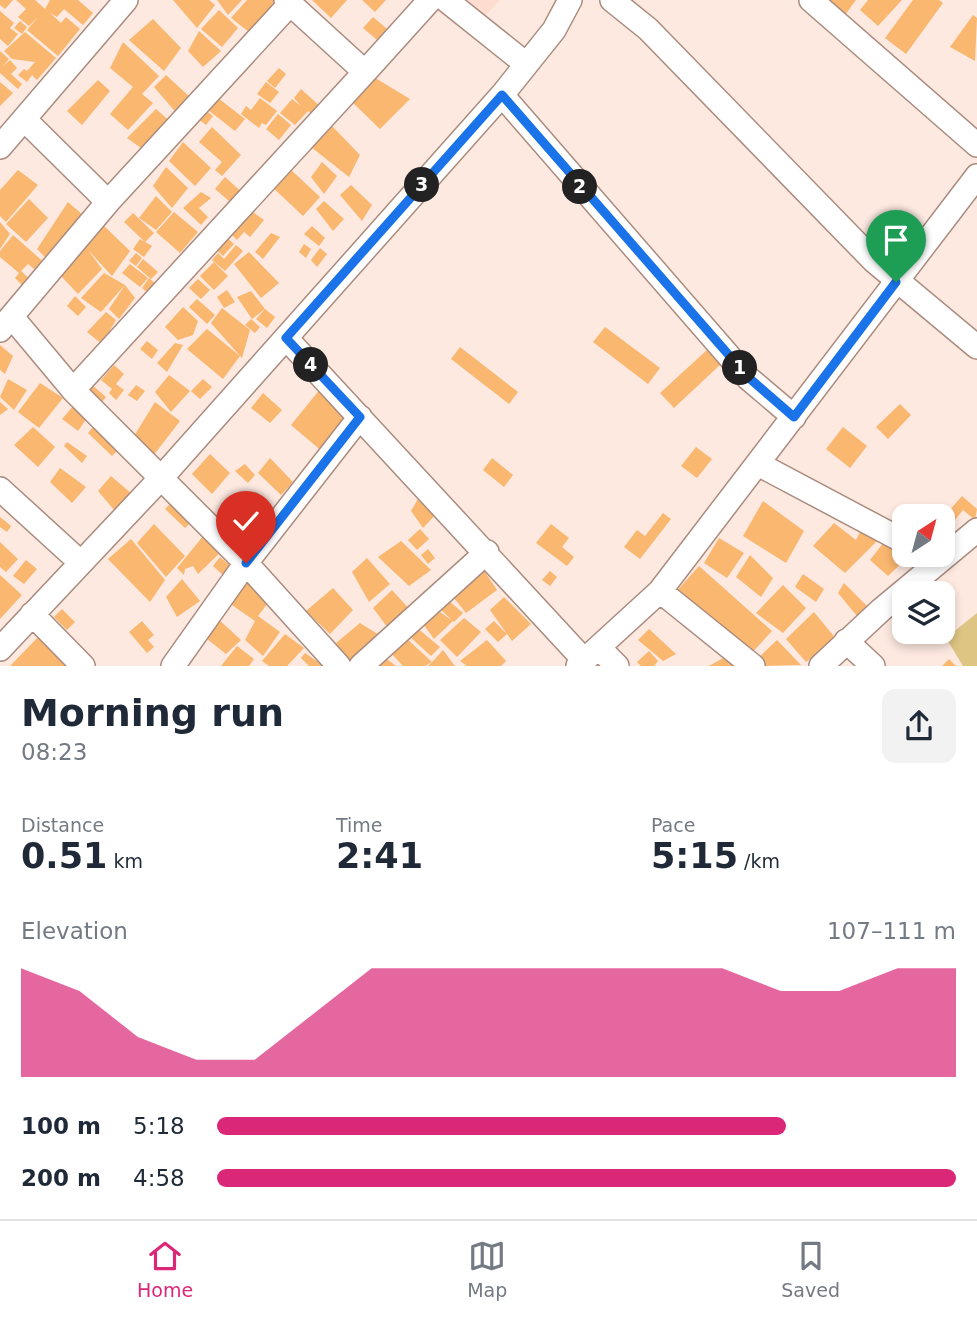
<!DOCTYPE html>
<html lang="en">
<head>
<meta charset="utf-8">
<style>
	:root { --surface:#fff; --page:#f2f2f3; --text:#1f2937; --muted:#747a83; --line:#e0e1e3; --accent:#db2777 }
	body { margin:0; font-family:"DejaVu Sans",sans-serif; background:var(--page); color:var(--text); height:100vh; display:flex; flex-direction:column; font-size:26px; white-space:nowrap }
	* { box-sizing:border-box; margin:0 }
	p { font-size:23px; color:var(--muted) }
	.icon { flex:none; width:38px; height:38px; fill:none; stroke:currentColor; stroke-width:2; stroke-linecap:round; stroke-linejoin:round }
	.map { position:relative; height:666px; overflow:hidden }
	.drawer { display:flex; flex-direction:column; background:var(--surface); flex:1 }
	.drawer>* { flex:none }
	.needle { width:46px; rotate:36deg }
	.buttons { position:absolute; left:892px; top:504px; display:grid; gap:14px }
	.buttons a { display:grid; place-items:center; width:63px; height:63px; border-radius:14px; background:var(--surface); box-shadow:0 4px 10px #0003; font-size:35px }
	.pin { position:absolute; display:grid; place-items:center; width:60px; height:60px; color:#fff; margin:-72px -30px; border-radius:50% 50% 50% 0; rotate:-45deg; box-shadow:0 0 7px #0007 }
	.pin .icon { rotate:45deg }
	.km { position:absolute; width:35px; height:35px; margin:-18px; border-radius:50%; background:#222; color:#fff; font-size:19px; line-height:35px; text-align:center }
	.round { display:grid; place-items:center; flex:none; width:74px; height:74px; border-radius:14px; background:var(--page) }
	.summary { display:flex; align-items:center; justify-content:space-between; height:119px; padding:0 21px }
	h1 { font-size:38px; font-weight:800; line-height:52px }
	.figures { display:grid; grid-template-columns:repeat(3,1fr); gap:10px; height:119px; padding:7px 21px }
	.figures div { display:grid; align-content:center }
	.figures b { font-size:35px; font-weight:800 }
	.figures small { font-size:19px; font-weight:400 }
	.figures p { font-size:19px }
	.chart { height:196px; padding:14px 21px }
	.chart p { display:flex; justify-content:space-between }
	.chart svg { width:100%; height:126px; margin-top:7px; fill:var(--accent); opacity:.7 }
	ul { padding:0 21px; list-style:none; font-size:23px }
	li { display:grid; grid-template-columns:112px 84px 1fr; align-items:center; height:52px }
	li i { height:18px; border-radius:9px; background:var(--accent) }
	.tab-bar { display:flex; justify-content:space-around; align-items:center; height:98px; border-top:2px solid var(--line); background:var(--surface); font-size:19px; color:var(--muted) }
	.tab-bar a { display:grid; justify-items:center; gap:4px }
	.tab-bar .selected { color:var(--accent) }
	.map>svg:first-child { display:block }
	.built { fill:#feddcf }
	.green { fill:#dfc584 }
	.building { fill:#fab76f }
	.lines { fill:none; stroke-linecap:round; stroke-linejoin:round }
	.minor-casing { stroke:#aa8b7e; stroke-width:26 }
	.minor { stroke:#fff; stroke-width:23 }
	.route-casing { stroke:#fff; stroke-width:14 }
	.route { stroke:#1a73e8; stroke-width:9 }
</style>
</head>
<body>
<div class="map">
<svg width="977" height="666" viewBox="0 0 977 666">
	<rect width="100%" height="100%" fill="#fde9e0"/>
	<path class="built" d="M467 0H500L485 16Z"/>
	<path class="green" d="M977 613V666H963L946 638Z"/>
	<path class="building" d="M0 0H13L5 9 0 5Z
		M16 0H35L45 9 50 0H78L93 13 83 25 64 9 57 17 50 13 61 23 66 17 80 29 58 56 27 30 38 17 29 26 18 17 26 9Z
		M173 0H209L215 5 197 28Z
		M217 0H242L228 15Z
		M247 0H280L254 36 231 18Z
		M312 0H347L331 18Z
		M362 0H386L375 12Z
		M828 0H856L845 15Z
		M868 0H902L878 26 860 10Z
		M913 0H939L943 3 906 54 885 38Z
		M219 10 238 28 222 47 201 29Z
		M0 11 14 23 10 28 18 34 8 46 0 39Z
		M973 15 977 18 975 61 950 47Z
		M373 17 393 34 383 45 363 28Z
		M153 19 181 48 164 71 129 40Z
		M20 21 27 27 22 34 14 28Z
		M199 31 221 51 203 67 188 51Z
		M25 32 56 58 37 80 32 75 27 82 18 75 24 69 27 71 35 62 12 59 4 51Z
		M123 42 159 76 142 94 153 103 128 130 110 114 133 87 110 68Z
		M0 51 9 59 3 66 10 60 17 68 11 74 22 84 18 89 0 73Z
		M279 68 286 74 275 88 267 81Z
		M166 75 191 98 179 116 154 87Z
		M372 76 410 99 380 129 351 101Z
		M98 80 110 91 82 125 67 111Z
		M0 82 13 93 0 106Z
		M266 82 279 92 270 103 257 94Z
		M301 89 322 108 314 116 308 111 295 125 280 113 292 99 301 106 294 98Z
		M218 98 245 119 235 131 208 110Z
		M260 98 277 111 266 125 262 123 259 128 241 114 246 106 251 110Z
		M156 109 173 124 148 153 127 138Z
		M204 109 213 116 206 125 197 118Z
		M278 114 291 125 279 140 266 129Z
		M332 126 360 155 349 177 311 147Z
		M212 127 241 155 222 176 215 170 222 162 199 142Z
		M183 142 211 168 195 186 169 161Z
		M322 162 337 176 324 194 311 177Z
		M166 167 188 188 172 208 153 186Z
		M289 168 320 197 303 216 270 185Z
		M18 170 38 185 6 222 0 216V190Z
		M225 177 246 196 236 207 215 189Z
		M351 185 372 205 362 221 340 195Z
		M201 192 211 198 199 208 208 217 201 225 183 208Z
		M156 196 172 212 156 230 139 218Z
		M29 199 48 218 26 242 6 224Z
		M324 201 344 219 333 231 316 209Z
		M68 202 83 215 51 263 37 249Z
		M249 209 264 220 250 237 244 232 237 240 229 232 235 225 238 227Z
		M174 212 198 232 180 253 156 232Z
		M133 213 154 233 145 242 124 222Z
		M0 222 10 234 0 249Z
		M103 225 130 251 112 276 88 250 102 269 78 294 61 276 83 243 86 247Z
		M312 226 325 238 319 246 304 234Z
		M222 233 234 244 223 256 211 245Z
		M271 233 280 237 263 259 255 252Z
		M13 235 46 264 39 273 28 264 21 271 34 283 27 290 15 278 19 273 0 257V251Z
		M140 239 152 246 144 257 133 249Z
		M304 244 311 249 306 258 299 252Z
		M236 245 243 251 225 271 212 260 218 253 224 259Z
		M320 248 327 254 317 267 311 260Z
		M249 252 279 283 261 298 234 264Z
		M136 253 142 258 136 266 129 261Z
		M143 259 158 272 151 279 137 267Z
		M214 262 228 276 214 290 200 276Z
		M130 264 148 278 140 287 122 273Z
		M104 273 125 285 135 298 119 319 109 309 125 285 101 312 81 298Z
		M149 278 157 285 149 294 142 288Z
		M198 279 210 290 201 299 189 288Z
		M227 290 235 302 224 308 217 297Z
		M251 291 265 309 252 319 237 297Z
		M75 296 86 307 78 316 67 306Z
		M197 299 215 315 207 324 189 307Z
		M183 307 198 321 193 335 178 340 165 327Z
		M222 308 250 330 242 358 240 356 223 379 187 349 207 329 240 356 211 323Z
		M265 309 275 317 267 328 256 319Z
		M106 312 116 320 102 344 87 332Z
		M251 319 260 327 255 333 245 325Z
		M605 327 660 368 648 384 593 342Z
		M147 341 158 350 152 359 140 349Z
		M175 343 183 345 167 372 157 363Z
		M0 345 13 356 5 374 0 370Z
		M460 347 518 392 509 404 451 359Z
		M707 350 721 364 674 408 660 393Z
		M114 365 124 374 116 384 124 390 116 400 109 393 112 389 101 380Z
		M169 375 190 391 171 412 155 392Z
		M8 379 27 390 14 410 0 397Z
		M203 379 212 387 200 399 191 391Z
		M40 383 63 398 39 428 18 412Z
		M136 385 145 391 137 401 128 395Z
		M93 386 106 397 98 407 85 396Z
		M321 388 350 420 324 453 291 425Z
		M263 393 282 410 270 423 251 408Z
		M0 402 8 409 0 415Z
		M155 402 180 421 153 456 134 436Z
		M75 404 90 414 78 431 62 419Z
		M900 404 911 415 888 439 876 427Z
		M98 421 122 446 112 456 88 433Z
		M33 427 55 447 38 467 14 445Z
		M843 427 867 446 850 468 826 449Z
		M67 442 87 456 82 463 64 446Z
		M696 447 712 459 697 478 681 466Z
		M210 454 230 473 212 494 192 474Z
		M270 458 293 482 281 495 258 473Z
		M492 458 513 475 504 487 483 470Z
		M245 464 255 475 248 483 235 471Z
		M60 468 86 487 72 503 50 482Z
		M111 476 132 494 115 511 98 491Z
		M246 491 263 512 247 533 228 514Z
		M962 496 977 509 975 520 963 510 955 520 947 513Z
		M419 497 437 513 423 528 411 511Z
		M173 501 194 519 185 528 165 509Z
		M763 501 804 531 786 563 743 536Z
		M663 513 671 519 640 559 624 547 637 530 645 536Z
		M0 517 11 526 7 532 0 527Z
		M834 523 856 540 863 526 880 538 845 573 813 546Z
		M154 524 185 556 166 577 137 543Z
		M551 524 569 538 562 547 574 557 567 566 536 543Z
		M420 529 429 539 417 550 408 540Z
		M204 535 222 551 198 574 193 566 185 569 184 575 177 568Z
		M719 538 744 553 727 578 704 563Z
		M131 539 165 580 150 602 108 559Z
		M401 541 431 570 409 586 378 557Z
		M0 542 18 559 6 572 0 567Z
		M884 542 907 558 888 576 870 560Z
		M428 549 435 558 428 564 421 555Z
		M750 555 773 578 761 597 736 577Z
		M220 557 232 567 224 576 213 566Z
		M367 558 390 584 369 602 352 572Z
		M26 560 37 569 24 584 13 576Z
		M481 566 497 590 466 613 450 593Z
		M699 566 772 631 749 656 674 594Z
		M550 571 557 577 550 586 542 580Z
		M803 574 824 589 816 602 795 587Z
		M0 575 22 595 0 619Z
		M182 579 200 601 177 617 166 597Z
		M246 580 268 603 258 616 280 632 263 656 245 640 255 621 229 603Z
		M844 583 869 608 857 616 838 593Z
		M783 585 806 608 783 633 756 613Z
		M333 588 353 610 330 634 306 611Z
		M392 590 413 613 388 628 373 608Z
		M504 597 531 624 512 641 490 610Z
		M449 601 463 613 454 622 441 610Z
		M62 609 75 622 67 630 54 617Z
		M440 612 453 621 434 639 424 625Z
		M814 612 837 640 806 662 786 639Z
		M216 617 241 640 226 654 202 635Z
		M464 618 481 632 457 657 440 640Z
		M142 621 154 635 148 640 154 647 147 653 129 632Z
		M494 621 507 634 498 642 485 629Z
		M360 623 384 638 350 666 336 643Z
		M416 627 440 647 431 656 409 636Z
		M649 629 676 654 663 661 638 640Z
		M41 634 69 662 65 666H10Z
		M285 634 304 648 287 666H269L262 661Z
		M404 636 432 662 425 666H403L390 652Z
		M487 640 506 661 501 666H467L460 661Z
		M777 640 801 665 760 666 754 662Z
		M237 646 254 659 249 666H221Z
		M443 650 455 666H428L435 659Z
		M649 651 658 661 654 666H641L637 662Z
		M305 653 324 666H309L301 658Z
		M384 657 396 666H373Z
		M725 657 737 666H709Z
		M949 659 956 666H942Z"/>
	<g class="lines">
		<defs>
			<path id="minor" d="M286 0 365 72 73 390 246 563 339 666
				M446 0 526 64
				M612 0 648 29 874 261 977 347
				M811 0 977 145
				M365 72 430 0
				M502 95 748 378 794 417
				M24 119 108 202
				M0 147 126 0
				M12 317 73 390
				M0 330 108 202 290 4
				M286 338 584 660
				M758 464 905 542
				M0 489 80 562
				M660 591 753 666
				M32 614 83 666
				M846 641 873 666
				M599 648 617 666
				M0 649 162 477 502 95 554 30 570 0
				M173 666 246 563 360 417
				M361 666 487 552
				M578 666 660 591 977 176
				M821 666 881 610 977 530"/>
		</defs>
		<use href="#minor" class="minor-casing"/>
		<use href="#minor" class="minor"/>
	</g>
	<g class="lines">
		<defs>
			<path id="route" d="M246 563 360 417 286 338 502 95 748 377 794 417 896 282"/>
		</defs>
		<use href="#route" class="route-casing"/>
		<use href="#route" class="route"/>
	</g>
</svg>
<div class="buttons">
<a><svg class="needle" viewBox="-14 -14 28 28"><path d="M0-13l5 13h-10z" fill="#e53935"/><path d="M0 13l5-13h-10z" fill="#747a83"/></svg></a>
<a><svg class="icon" aria-label="layers" viewBox="0 0 24 24"><path d="M12 4l9 5-9 5-9-5zM3 14l9 5 9-5"/></svg></a>
</div>
<div class="pin" style="left:896px;top:282px;background:#1e9e55"><svg class="icon" aria-label="arrive" viewBox="0 0 24 24"><path d="M6 21V4h12l-3 4 3 4H6"/></svg></div>
<div class="pin" style="left:246px;top:563px;background:#d93025"><svg class="icon" aria-label="check" viewBox="0 0 24 24"><path d="M5 12l5 5 9-10"/></svg></div>
<b class="km" style="left:740px;top:368px">1</b>
<b class="km" style="left:580px;top:187px">2</b>
<b class="km" style="left:422px;top:185px">3</b>
<b class="km" style="left:311px;top:365px">4</b>
</div>
<section class="drawer">
<div class="summary"><div><h1>Morning run</h1><p>08:23</p></div><a class="round"><svg class="icon" aria-label="share" viewBox="0 0 24 24"><path d="M12 15V3M7 8l5-5 5 5M5 13v7h14v-7"/></svg></a></div>
<div class="figures">
<div><p>Distance</p><b>0.51<small> km</small></b></div>
<div><p>Time</p><b>2:41</b></div>
<div><p>Pace</p><b>5:15<small> /km</small></b></div>
</div>
<div class="chart"><p><span>Elevation</span>107–111 m</p>
<svg viewBox="0 0 160 44" preserveAspectRatio="none"><path d="M0 44V6L10 14L20 30L30 38L40 38L50 22L60 6L70 6L80 6L90 6L100 6L110 6L120 6L130 14L140 14L150 6L160 6V44z"/></svg>
</div>
<ul>
<li><b>100 m</b>5:18<i style="width:77%"></i></li>
<li><b>200 m</b>4:58<i style="width:100%"></i></li>
</ul>
</section>
<nav class="tab-bar">
<a class="selected"><svg class="icon" aria-label="home" viewBox="0 0 24 24"><path d="M3 11l9-7 9 7M6 9v11h12V9"/></svg>Home</a>
<a><svg class="icon" aria-label="map" viewBox="0 0 24 24"><path d="M3 6l6-2 6 2 6-2v14l-6 2-6-2-6 2zM9 4v14M15 6v14"/></svg>Map</a>
<a><svg class="icon" aria-label="saved" viewBox="0 0 24 24"><path d="M7 4h10v16l-5-4-5 4z"/></svg>Saved</a>
</nav>
</body>
</html>
